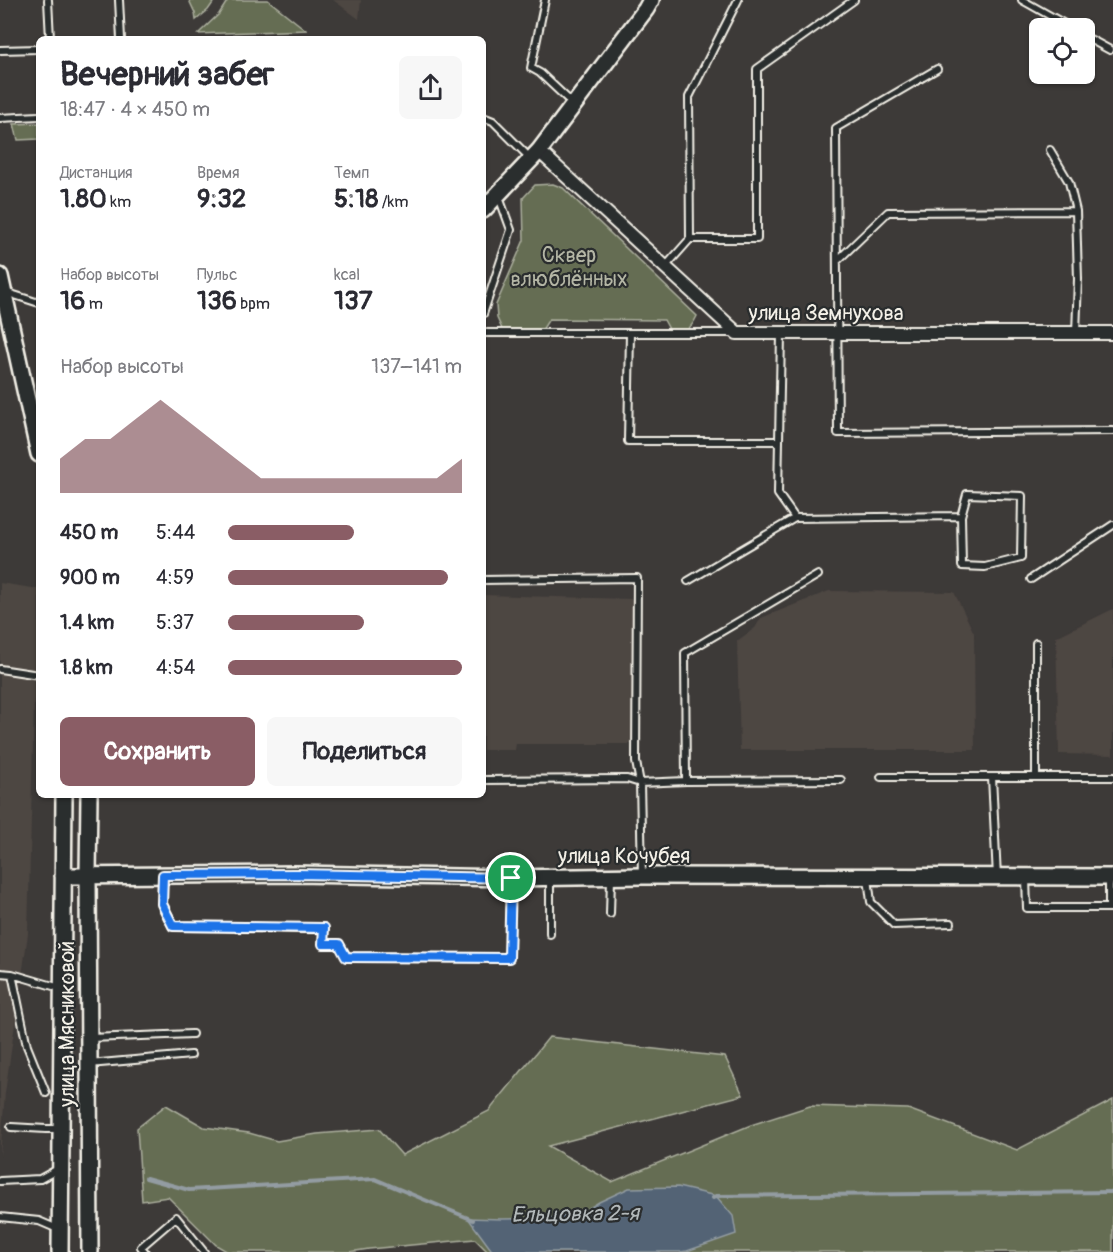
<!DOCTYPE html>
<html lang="ru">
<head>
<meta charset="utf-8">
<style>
	:root { --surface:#fff; --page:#f7f7f7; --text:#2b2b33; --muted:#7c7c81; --accent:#8a5d65 }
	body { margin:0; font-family:Pangolin,sans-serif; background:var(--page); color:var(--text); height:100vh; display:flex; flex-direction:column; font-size:22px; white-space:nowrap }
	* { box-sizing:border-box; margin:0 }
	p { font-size:20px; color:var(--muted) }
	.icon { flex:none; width:33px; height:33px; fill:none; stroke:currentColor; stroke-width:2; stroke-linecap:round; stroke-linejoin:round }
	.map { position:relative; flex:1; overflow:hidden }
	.drawer { position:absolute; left:36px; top:36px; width:450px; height:762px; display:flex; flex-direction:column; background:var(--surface); border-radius:9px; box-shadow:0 2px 4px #0004 }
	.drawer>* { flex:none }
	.tools { position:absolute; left:1029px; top:18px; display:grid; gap:12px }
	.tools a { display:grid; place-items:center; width:66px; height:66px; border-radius:9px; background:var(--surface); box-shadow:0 2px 4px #0004; font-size:30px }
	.pin { position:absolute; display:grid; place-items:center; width:51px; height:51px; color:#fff; margin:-26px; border:3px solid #fff; border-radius:50%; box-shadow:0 2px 6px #0007 }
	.round { display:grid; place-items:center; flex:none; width:63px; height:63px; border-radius:9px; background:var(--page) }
	.summary { display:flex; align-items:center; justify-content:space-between; height:102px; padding:0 24px }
	h1 { font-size:33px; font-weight:700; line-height:45px }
	.figures { display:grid; grid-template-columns:repeat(3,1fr); gap:9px; height:102px; padding:6px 24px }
	.figures div { display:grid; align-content:center }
	.figures b { font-size:26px; font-weight:700 }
	.figures small { font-size:16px; font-weight:400 }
	.figures p { font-size:16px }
	.chart { height:168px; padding:12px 24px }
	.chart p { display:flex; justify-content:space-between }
	.chart svg { width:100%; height:108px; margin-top:6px; fill:var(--accent); opacity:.7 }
	.primary-button { display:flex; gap:12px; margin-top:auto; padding:12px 24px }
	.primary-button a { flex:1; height:69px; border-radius:9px; background:var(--accent); color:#fff; font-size:24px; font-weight:700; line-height:69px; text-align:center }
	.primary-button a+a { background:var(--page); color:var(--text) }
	ul { padding:0 24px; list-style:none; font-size:20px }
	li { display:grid; grid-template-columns:96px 72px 1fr; align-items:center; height:45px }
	li i { height:15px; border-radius:8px; background:var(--accent) }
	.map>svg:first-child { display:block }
	.built { fill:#4d4642 }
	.green { fill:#656d53; stroke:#acaf9e; stroke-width:1.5 }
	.water { fill:#526474; stroke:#939ca2; stroke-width:1.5 }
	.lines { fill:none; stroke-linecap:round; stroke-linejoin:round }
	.stream { stroke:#939ca2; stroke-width:4 }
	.service-casing { stroke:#f4f1e8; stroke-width:10 }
	.minor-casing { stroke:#f4f1e8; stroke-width:16 }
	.tertiary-casing { stroke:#f4f1e8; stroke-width:20 }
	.service { stroke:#2a2d2e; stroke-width:6 }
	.minor { stroke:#2a2d2e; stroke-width:12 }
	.tertiary { stroke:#2a2d2e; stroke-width:15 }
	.route-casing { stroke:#fff; stroke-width:12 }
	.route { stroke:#1a73e8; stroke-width:8 }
	.labels { text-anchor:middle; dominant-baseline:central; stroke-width:4.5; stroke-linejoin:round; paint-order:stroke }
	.park-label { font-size:21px; fill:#b4b6a5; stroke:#2a2d2e }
	.street-label { font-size:21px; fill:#f4f1e8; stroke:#2a2d2e }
	.water-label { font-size:22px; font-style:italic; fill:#b3b9ba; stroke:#2a2d2e }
</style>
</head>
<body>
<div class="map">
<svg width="1113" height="1252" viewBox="0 0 1113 1252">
	<rect width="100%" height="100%" fill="#3d3a38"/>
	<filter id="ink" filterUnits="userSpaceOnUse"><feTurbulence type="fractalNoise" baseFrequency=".0167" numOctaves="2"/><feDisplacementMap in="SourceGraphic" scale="12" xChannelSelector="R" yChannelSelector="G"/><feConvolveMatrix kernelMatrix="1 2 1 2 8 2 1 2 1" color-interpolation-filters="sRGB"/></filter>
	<g filter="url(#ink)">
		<path class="built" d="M333 0H361L359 19Z
			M0 583 39 589V691L34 703 28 934 5 1093 0 1156Z
			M829 591 954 592 974 633 975 750H740L737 641 755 628 761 618Z
			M483 595 632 599V744H516L515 750H483Z
			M1113 609V755L1059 754 1056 637Z"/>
		<path class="green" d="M189 0H215L208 10 196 20 195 13Z
			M228 0H268L306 30 198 34 219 14Z
			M39 123V139L18 140 14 124Z
			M553 184 563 188 697 316C690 331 685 333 669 329L664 320 549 319 542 330 502 329 497 318 496 305 524 240 523 198 535 185Z
			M549 1037 725 1057 743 1095 548 1146 612 1182 751 1125 810 1106 908 1109 1017 1150 1113 1100V1252H488L475 1239 369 1249 349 1252H228L216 1245 168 1197 142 1201 137 1128 166 1105 204 1127 249 1133 277 1141 317 1134 379 1129 402 1155 489 1111Z"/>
		<path class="water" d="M678 1187 716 1196 733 1216 736 1234 687 1251 680 1252H493L468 1218 502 1219 549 1218 580 1214 599 1202 629 1188Z"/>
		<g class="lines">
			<path class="stream" d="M146 1178 189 1190 375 1179 473 1220
				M713 1198 716 1196 1113 1192"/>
			<defs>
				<path id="service" d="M48 0 50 39
					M119 0 121 39
					M545 0 531 68 540 73 573 104
					M1022 0 1072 28
					M1084 36 1110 50
					M0 50 39 49
					M937 69 836 128 838 433 1113 431
					M483 117 493 121 531 159
					M0 118 39 116
					M1050 150 1069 182 1076 211 1078 279 1076 333
					M690 239H757V69L854 0
					M837 261 888 212 1076 211
					M666 266 690 239 689 97 738 0
					M5 292 39 303
					M483 314 511 230 499 197
					M483 333H734
					M630 333 628 441H779
					M795 518 961 516 967 494 1022 496 1021 558 985 567 962 566 961 516
					M1031 579 1113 525
					M483 580 637 578 636 762 640 783 627 779 483 780
					M688 581 795 518 778 494 781 334
					M1036 643V777
					M0 669 39 675
					M881 777H992
					M686 781 685 653 818 575
					M163 876 162 904 173 926 324 929 323 944H339L347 957 509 958 511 879
					M642 876 640 783 686 781 841 780
					M997 877 992 777H1113
					M550 878V934
					M868 878 871 902 894 925 951 923
					M1026 878 1027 908H1113
					M1109 879V908
					M610 914 611 878
					M0 973 12 974 60 988
					M12 974 27 1046 46 1093
					M90 1038 192 1034
					M89 1064 191 1055
					M11 1127 46 1129H60
					M0 1181 40 1179 60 1168
					M0 1217 39 1221 60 1230
					M145 1252 141 1247 176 1217 204 1252"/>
				<path id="minor" d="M539 151 737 333H1113"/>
				<path id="tertiary" d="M483 210 539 151 646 9 651 0
					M0 276 39 454
					M89 795 88 876 90 1252
					M63 876 297 874 511 878 642 876 1113 877
					M60 1252 64 795"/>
			</defs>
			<use href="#service" class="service-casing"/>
			<use href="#minor" class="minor-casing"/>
			<use href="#tertiary" class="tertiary-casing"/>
			<use href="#service" class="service"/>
			<use href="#minor" class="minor"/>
			<use href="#tertiary" class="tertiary"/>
		</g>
	</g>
	<g class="lines" filter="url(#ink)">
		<defs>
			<path id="route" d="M297 874 511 878 509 958 346 957 339 944H323L324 928 173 926 162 904 163 875Z"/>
		</defs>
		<use href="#route" class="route-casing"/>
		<use href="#route" class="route"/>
	</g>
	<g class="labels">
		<g class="park-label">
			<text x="569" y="255">Сквер<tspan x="569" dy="24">влюблённых</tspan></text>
		</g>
		<g class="street-label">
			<text x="826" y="313">улица Земнухова</text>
			<text x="624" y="856">улица Кочубея</text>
			<text transform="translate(67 1024) rotate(-90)">улица Мясниковой</text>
		</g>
		<g class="water-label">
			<text transform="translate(575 1214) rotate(-1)">Ельцовка 2-я</text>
		</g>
	</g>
</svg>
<div class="tools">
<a><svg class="icon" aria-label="locate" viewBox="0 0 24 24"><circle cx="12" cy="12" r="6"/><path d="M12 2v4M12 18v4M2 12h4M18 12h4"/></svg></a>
</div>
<div class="pin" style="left:511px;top:878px;background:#1e9e55"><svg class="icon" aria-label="arrive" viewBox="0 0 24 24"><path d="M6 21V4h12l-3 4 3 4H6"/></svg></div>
<section class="drawer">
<div class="summary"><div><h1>Вечерний забег</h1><p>18:47 · 4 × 450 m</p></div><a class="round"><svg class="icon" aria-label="share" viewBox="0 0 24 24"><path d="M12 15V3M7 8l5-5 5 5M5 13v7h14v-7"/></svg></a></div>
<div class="figures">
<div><p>Дистанция</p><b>1.80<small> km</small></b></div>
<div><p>Время</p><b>9:32</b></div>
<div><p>Темп</p><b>5:18<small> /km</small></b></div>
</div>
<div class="figures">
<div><p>Набор высоты</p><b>16<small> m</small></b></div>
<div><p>Пульс</p><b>136<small> bpm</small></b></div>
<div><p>kcal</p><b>137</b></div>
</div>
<div class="chart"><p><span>Набор высоты</span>137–141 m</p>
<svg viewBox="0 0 160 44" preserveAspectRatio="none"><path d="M0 44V30L10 22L20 22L30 14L40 6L50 14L60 22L70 30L80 38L90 38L100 38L110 38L120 38L130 38L140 38L150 38L160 30V44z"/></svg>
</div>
<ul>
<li><b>450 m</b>5:44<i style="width:54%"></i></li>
<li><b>900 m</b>4:59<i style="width:94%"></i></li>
<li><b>1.4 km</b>5:37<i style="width:58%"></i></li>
<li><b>1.8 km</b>4:54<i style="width:100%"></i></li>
</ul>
<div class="primary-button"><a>Сохранить</a><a>Поделиться</a></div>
</section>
</div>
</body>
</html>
